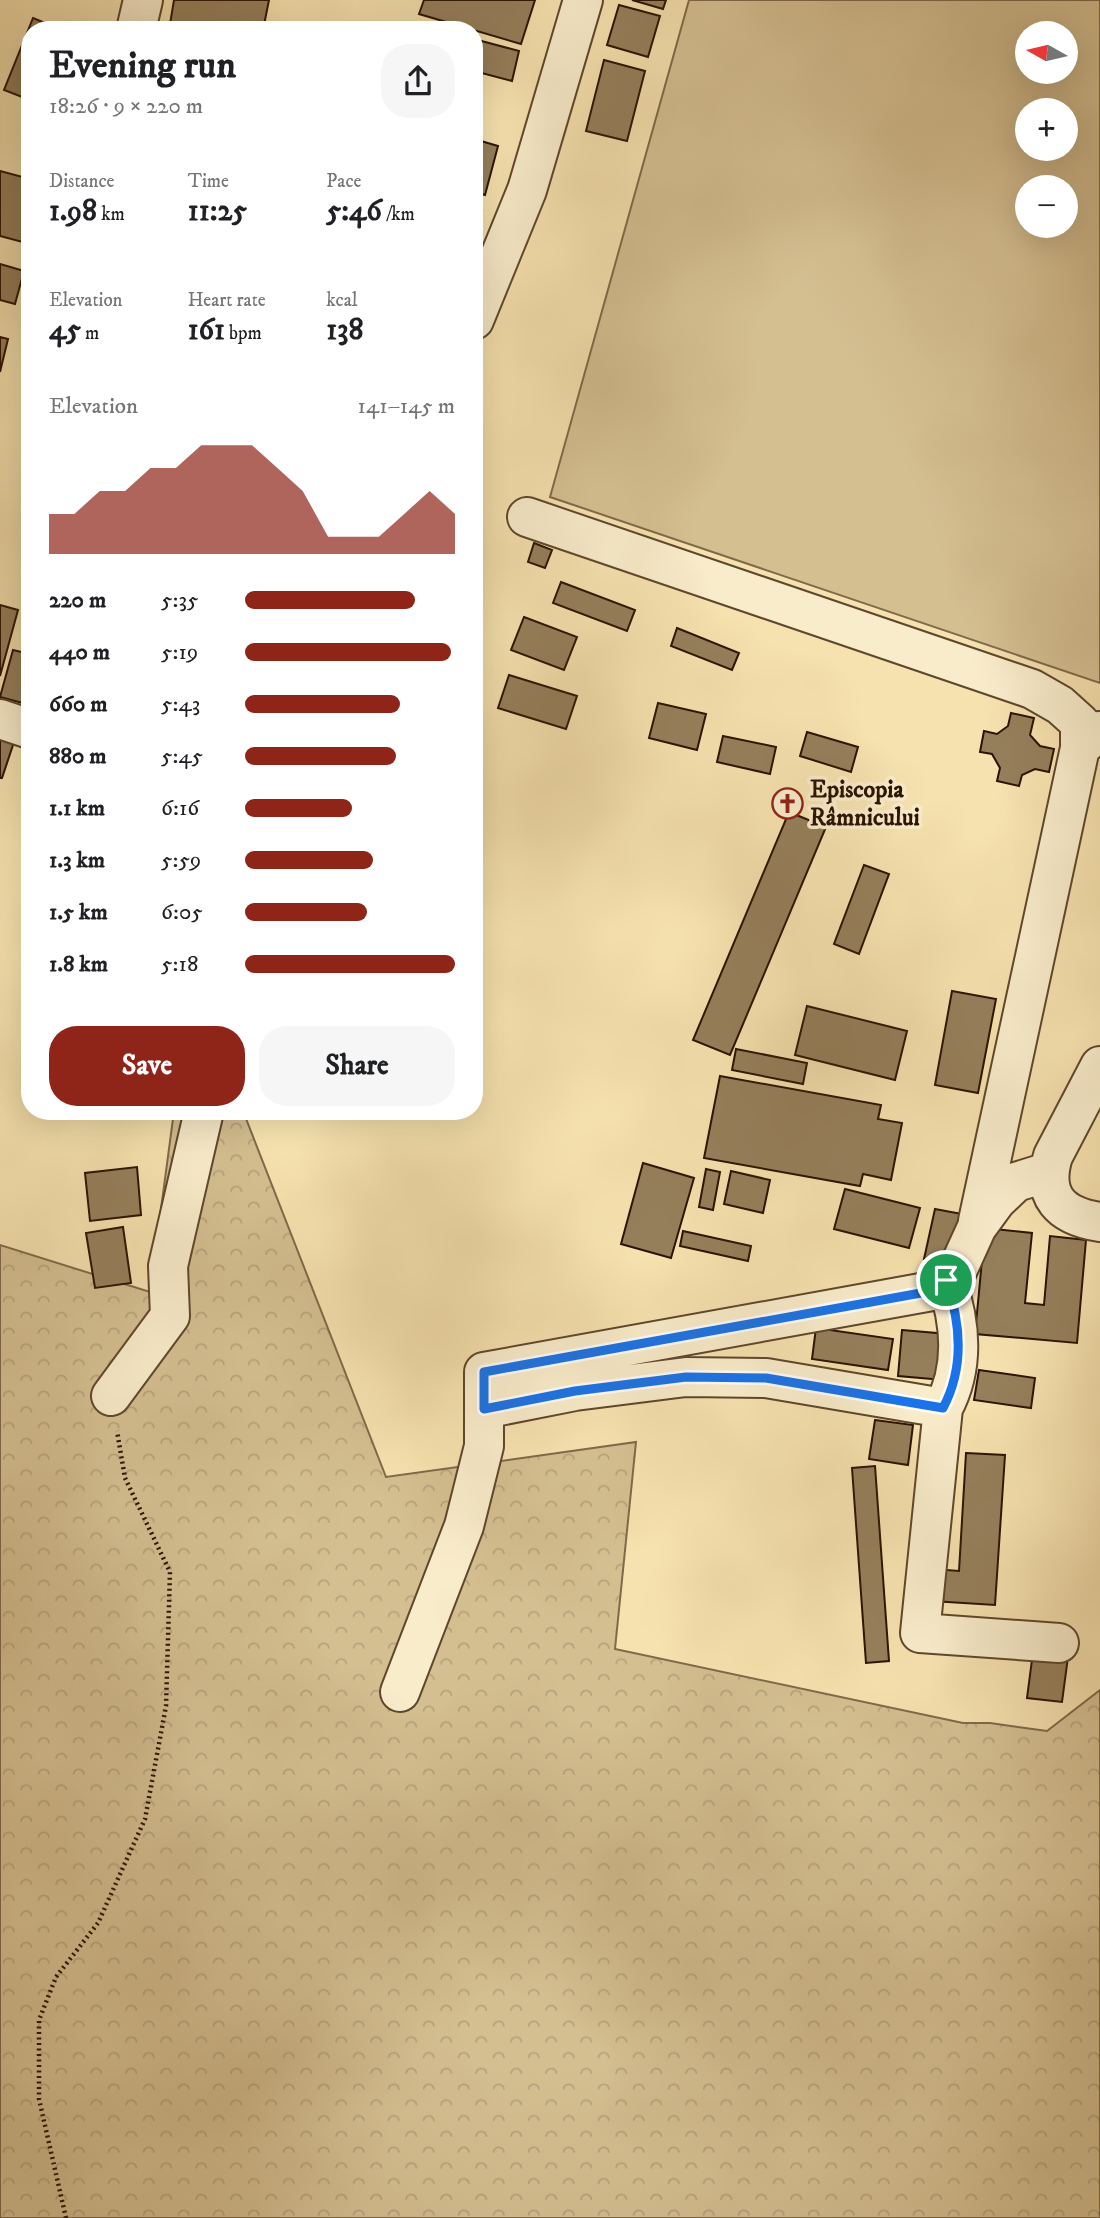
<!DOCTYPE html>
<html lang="en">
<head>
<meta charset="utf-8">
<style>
	:root { --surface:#fff; --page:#f6f6f6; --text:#202124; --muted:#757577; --accent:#8f2418 }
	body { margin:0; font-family:"IM FELL DW Pica",serif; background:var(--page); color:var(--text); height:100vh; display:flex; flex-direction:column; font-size:26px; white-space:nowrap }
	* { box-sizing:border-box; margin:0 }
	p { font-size:23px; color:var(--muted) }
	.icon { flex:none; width:38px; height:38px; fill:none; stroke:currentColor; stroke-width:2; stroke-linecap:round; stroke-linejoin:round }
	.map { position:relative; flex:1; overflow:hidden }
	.drawer { position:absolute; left:21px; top:21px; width:462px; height:1099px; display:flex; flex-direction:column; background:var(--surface); border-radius:28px; box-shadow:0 7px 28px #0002 }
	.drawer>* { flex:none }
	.needle { width:46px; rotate:278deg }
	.buttons { position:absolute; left:1015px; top:21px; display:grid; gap:14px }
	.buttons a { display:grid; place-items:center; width:63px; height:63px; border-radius:50%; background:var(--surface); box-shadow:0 7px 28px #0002; font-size:35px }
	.pin { position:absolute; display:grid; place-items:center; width:60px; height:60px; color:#fff; margin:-30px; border:4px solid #fff; border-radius:50%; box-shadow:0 2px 7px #0007 }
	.round { display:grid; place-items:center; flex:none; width:74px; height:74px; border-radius:28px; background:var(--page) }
	.summary { display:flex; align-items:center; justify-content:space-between; height:119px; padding:0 28px }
	h1 { font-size:38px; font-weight:700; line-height:52px }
	.figures { display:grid; grid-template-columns:repeat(3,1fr); gap:10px; height:119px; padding:7px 28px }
	.figures div { display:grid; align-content:center }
	.figures b { font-size:30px; font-weight:700 }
	.figures small { font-size:19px; font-weight:400 }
	.figures p { font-size:19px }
	.chart { height:196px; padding:14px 28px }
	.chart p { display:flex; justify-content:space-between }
	.chart svg { width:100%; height:126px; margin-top:7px; fill:var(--accent); opacity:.7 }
	.cta { display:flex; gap:14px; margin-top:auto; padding:14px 28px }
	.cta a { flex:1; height:80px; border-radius:28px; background:var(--accent); color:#fff; font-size:28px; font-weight:700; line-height:80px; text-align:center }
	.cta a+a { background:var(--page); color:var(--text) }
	ul { padding:0 28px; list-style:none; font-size:23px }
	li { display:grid; grid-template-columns:112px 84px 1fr; align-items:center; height:52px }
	li i { height:18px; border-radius:9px; background:var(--accent) }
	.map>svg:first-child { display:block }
	.forest { fill:url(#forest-crowns); stroke:#806949; stroke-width:2 }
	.garden { fill:#d4bf91; stroke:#806949; stroke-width:2; fill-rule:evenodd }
	.building { fill:#957f5b; stroke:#2c1301; stroke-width:2 }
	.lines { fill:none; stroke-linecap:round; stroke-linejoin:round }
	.minor-casing { stroke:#5e472c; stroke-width:42 }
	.path { stroke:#2c1301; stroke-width:4.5; stroke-dasharray:2 3.5; stroke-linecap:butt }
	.minor { stroke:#f9eccb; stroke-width:38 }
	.route-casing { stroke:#fff; stroke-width:14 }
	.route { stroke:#1a73e8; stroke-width:9 }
	.labels { text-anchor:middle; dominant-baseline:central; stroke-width:7; stroke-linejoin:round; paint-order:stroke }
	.poi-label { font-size:24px; font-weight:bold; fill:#2c1301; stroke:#f9eccb; text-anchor:start }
</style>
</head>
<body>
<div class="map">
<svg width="1100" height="2218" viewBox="0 0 1100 2218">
	<defs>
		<pattern id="forest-crowns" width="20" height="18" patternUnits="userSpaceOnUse" patternTransform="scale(1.75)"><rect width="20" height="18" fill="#d4bf91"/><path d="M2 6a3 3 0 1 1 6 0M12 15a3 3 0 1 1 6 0" fill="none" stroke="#b6a37b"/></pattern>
	</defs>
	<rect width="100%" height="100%" fill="#f6e2af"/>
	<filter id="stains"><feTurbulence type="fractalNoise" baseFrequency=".00286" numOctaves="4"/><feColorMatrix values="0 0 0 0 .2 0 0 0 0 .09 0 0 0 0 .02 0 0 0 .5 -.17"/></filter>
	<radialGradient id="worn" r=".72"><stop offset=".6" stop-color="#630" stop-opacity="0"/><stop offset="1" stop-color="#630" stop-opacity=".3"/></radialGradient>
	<path class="forest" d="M174 1111H243L386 1477 636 1442 615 1649 963 1723H990L1047 1731 1100 1690V2218H0V1245L150 1292Z"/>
	<path class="garden" d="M689 0H1100V683L550 497ZM1027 33H1066V72H1027ZM1027 110H1066V149H1027ZM1027 187H1066V226H1027Z"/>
	<path class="building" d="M174 0H269L263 30H169Z
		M424 0H535L521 44 419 14Z
		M632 0H666L663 9Z
		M619 5 660 16 648 57 607 45Z
		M33 18 62 30H30V100L4 90Z
		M474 39 519 51 512 81 474 71Z
		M604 60 645 71 627 141 586 131Z
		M474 139 498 146 485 195 474 192Z
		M0 171 30 179V244L0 236Z
		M474 209 482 211 474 239Z
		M0 264 24 271 15 304 0 300Z
		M0 337 8 339 0 372Z
		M534 543 552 550 545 568 528 562Z
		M561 582 635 610 627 631 553 603Z
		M0 605 18 610 0 676Z
		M524 617 577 637 564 670 511 650Z
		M677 628 739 653 732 670 671 646Z
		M13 650 30 654V705L0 697Z
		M509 675 577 696 566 729 498 708Z
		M658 703 706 714 697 750 649 738Z
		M1011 713 1034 718 1030 735 1040 746 1054 749 1049 772 1035 769 1022 775 1019 786 997 781 1000 768 992 754 980 752 984 731 997 734 1008 726Z
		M0 731 16 736 2 778H0Z
		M807 732 858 747 851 772 800 756Z
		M723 736 776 747 770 774 717 762Z
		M789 812 826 827 730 1055 693 1040Z
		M864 865 889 874 859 954 834 944Z
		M952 991 996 999 978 1093 935 1085Z
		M807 1006 907 1031 895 1080 795 1055Z
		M736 1049 807 1063 803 1084 732 1070Z
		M720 1076 881 1105 878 1119 902 1123 891 1180 863 1174 860 1186 704 1158Z
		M98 1111H149V1115Z
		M643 1163 694 1178 671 1258 621 1244Z
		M137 1167 141 1215 90 1221 85 1173Z
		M706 1169 720 1172 713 1210 699 1207Z
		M731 1171 770 1180 763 1213 724 1204Z
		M845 1189 920 1208 909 1248 834 1229Z
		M935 1209 962 1214 951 1265 924 1259Z
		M123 1227 131 1283 95 1288 86 1233Z
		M985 1228 1032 1233 1025 1303 1044 1305 1050 1236 1086 1240 1077 1343 975 1334Z
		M683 1231 751 1246 748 1261 680 1246Z
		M816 1328 893 1339 888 1370 812 1359Z
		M902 1330 948 1334 943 1380 898 1376Z
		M979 1370 1035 1378 1031 1408 974 1400Z
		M875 1420 913 1425 908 1465 869 1459Z
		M966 1453 1005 1455 995 1605 932 1601 934 1569 959 1571Z
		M875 1466 889 1661 866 1663 852 1468Z
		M1033 1652 1068 1657 1062 1702 1027 1698Z"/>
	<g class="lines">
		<defs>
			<path id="minor" d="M136 30 143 0
				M474 320 527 190 583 0
				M527 517 1032 689 1060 705 1080 723V748
				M0 719 30 729
				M1100 1066 1053 1156C1041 1196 1060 1216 1100 1222
				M978 1221 1080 748 1099 731
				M111 1396 170 1316 168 1266 204 1111
				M943 1408C965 1367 961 1323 946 1280
				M484 1409 575 1391 686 1377 766 1378 943 1408 920 1633 1059 1643
				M400 1692 464 1526 484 1446V1372L932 1291 957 1271 977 1227 996 1201 1016 1182 1048 1172"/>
		</defs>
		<use href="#minor" class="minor-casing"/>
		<path class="path" d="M66 2218 39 2099V2020L56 1977 98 1923 145 1819 166 1706 170 1572 125 1478 117 1431"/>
		<use href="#minor" class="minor"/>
	</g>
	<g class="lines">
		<defs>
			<path id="route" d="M946 1280C961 1323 965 1367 943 1408L766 1378 686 1377 575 1391 484 1409V1372L932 1291Z"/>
		</defs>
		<use href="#route" class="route-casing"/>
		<use href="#route" class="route"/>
	</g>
	<defs>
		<symbol id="church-ring" viewBox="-11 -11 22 22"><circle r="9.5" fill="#f9eccb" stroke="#8f2418" stroke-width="1.5"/><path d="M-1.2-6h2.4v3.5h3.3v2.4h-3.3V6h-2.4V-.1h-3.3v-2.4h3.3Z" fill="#8f2418"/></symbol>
	</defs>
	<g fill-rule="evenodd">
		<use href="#church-ring" x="770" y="786" width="35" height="35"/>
	</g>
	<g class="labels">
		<g class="poi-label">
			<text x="810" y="790">Episcopia<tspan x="810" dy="28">Râmnicului</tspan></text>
		</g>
	</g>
	<rect width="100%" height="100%" filter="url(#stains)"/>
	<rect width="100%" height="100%" fill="url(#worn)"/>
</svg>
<div class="buttons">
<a><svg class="needle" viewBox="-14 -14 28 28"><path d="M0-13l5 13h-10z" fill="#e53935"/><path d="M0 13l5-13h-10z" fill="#757577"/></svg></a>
<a>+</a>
<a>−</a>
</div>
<div class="pin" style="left:946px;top:1280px;background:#1e9e55"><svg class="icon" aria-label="arrive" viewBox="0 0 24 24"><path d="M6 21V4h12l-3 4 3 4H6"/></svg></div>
<section class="drawer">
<div class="summary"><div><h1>Evening run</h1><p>18:26 · 9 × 220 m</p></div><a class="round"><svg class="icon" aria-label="share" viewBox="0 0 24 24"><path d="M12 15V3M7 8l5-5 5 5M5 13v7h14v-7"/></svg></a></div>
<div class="figures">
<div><p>Distance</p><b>1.98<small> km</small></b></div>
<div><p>Time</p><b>11:25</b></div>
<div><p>Pace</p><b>5:46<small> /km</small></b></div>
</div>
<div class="figures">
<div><p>Elevation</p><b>45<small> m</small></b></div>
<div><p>Heart rate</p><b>161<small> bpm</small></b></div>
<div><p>kcal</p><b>138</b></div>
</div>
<div class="chart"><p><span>Elevation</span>141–145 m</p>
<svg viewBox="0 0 160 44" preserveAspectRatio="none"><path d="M0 44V30L10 30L20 22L30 22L40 14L50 14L60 6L70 6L80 6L90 14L100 22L110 38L120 38L130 38L140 30L150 22L160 30V44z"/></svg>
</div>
<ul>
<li><b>220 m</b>5:35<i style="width:81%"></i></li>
<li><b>440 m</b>5:19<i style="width:98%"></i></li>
<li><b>660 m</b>5:43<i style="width:74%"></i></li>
<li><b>880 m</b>5:45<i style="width:72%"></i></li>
<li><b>1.1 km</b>6:16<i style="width:51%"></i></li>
<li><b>1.3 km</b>5:59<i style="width:61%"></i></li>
<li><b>1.5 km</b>6:05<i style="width:58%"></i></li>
<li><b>1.8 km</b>5:18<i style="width:100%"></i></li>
</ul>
<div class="cta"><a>Save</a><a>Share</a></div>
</section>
</div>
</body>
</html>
